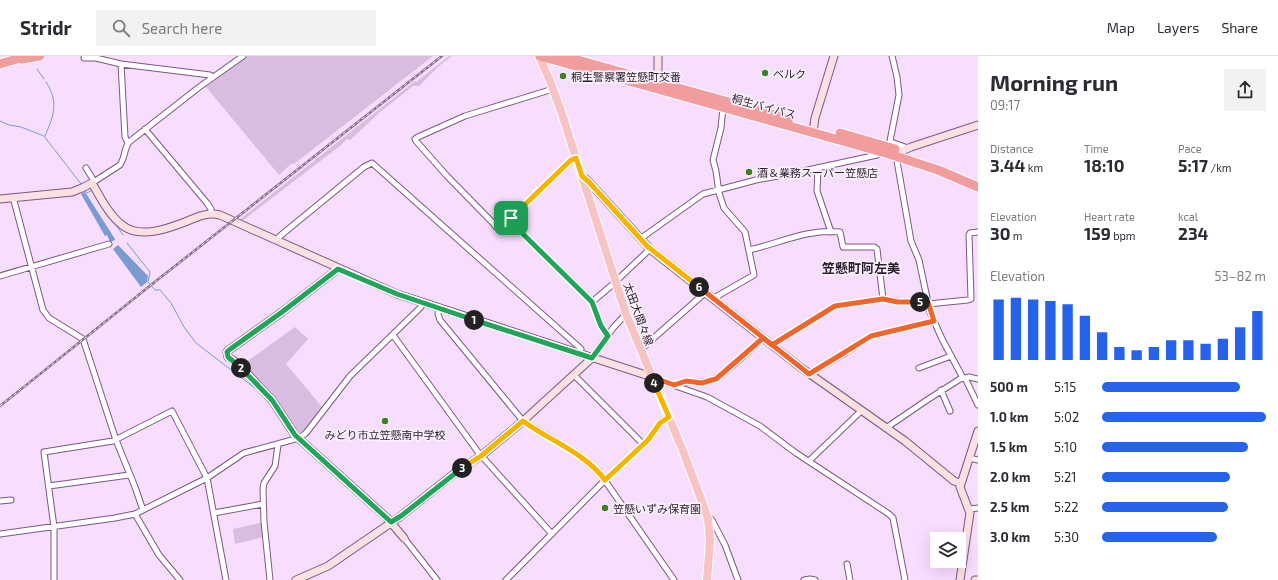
<!DOCTYPE html>
<html lang="en">
<head>
<meta charset="utf-8">
<style>
	:root { --surface:#fff; --page:#f2f2f3; --text:#2b2b33; --muted:#7c7c81; --line:#e1e1e2; --accent:#2563eb }
	body { margin:0; font-family:"Exo 2","Noto Sans JP",sans-serif; background:var(--page); color:var(--text); height:100vh; display:flex; flex-direction:column; font-size:15px; white-space:nowrap }
	* { box-sizing:border-box; margin:0 }
	p { font-size:13px; color:var(--muted) }
	.icon { flex:none; width:22px; height:22px; fill:none; stroke:currentColor; stroke-width:2; stroke-linecap:round; stroke-linejoin:round }
	.map { position:relative; flex:1; overflow:hidden }
	.details { display:flex; flex-direction:column; background:var(--surface); width:300px }
	.details>* { flex:none }
	.fabs { position:absolute; left:930px; top:476px; display:grid; gap:8px }
	.fabs a { display:grid; place-items:center; width:36px; height:36px; border-radius:0px; background:var(--surface); box-shadow:0 4px 16px #0002; font-size:20px }
	.pin { position:absolute; display:grid; place-items:center; width:34px; height:34px; color:#fff; margin:-17px; border-radius:8px; box-shadow:0 2px 6px #0006 }
	.km { position:absolute; width:20px; height:20px; margin:-10px; border-radius:50%; background:#222; color:#fff; font-size:11px; line-height:20px; text-align:center }
	.round { display:grid; place-items:center; flex:none; width:42px; height:42px; border-radius:0px; background:var(--page) }
	.summary { display:flex; align-items:center; justify-content:space-between; height:68px; padding:0 12px }
	h1 { font-size:22px; font-weight:700; line-height:30px }
	.metrics { display:grid; grid-template-columns:repeat(3,1fr); gap:6px; height:68px; padding:4px 12px }
	.metrics div { display:grid; align-content:center }
	.metrics b { font-size:17px; font-weight:700 }
	.metrics small { font-size:11px; font-weight:400 }
	.metrics p { font-size:11px }
	.chart { height:112px; padding:8px 12px }
	.chart p { display:flex; justify-content:space-between }
	.chart svg { width:100%; height:72px; margin-top:4px; stroke:var(--accent); stroke-width:6 }
	ul { padding:0 12px; list-style:none; font-size:13px }
	li { display:grid; grid-template-columns:64px 48px 1fr; align-items:center; height:30px }
	li i { height:10px; border-radius:5px; background:var(--accent) }
	header { display:flex; align-items:center; gap:24px; box-sizing:border-box; height:56px; padding:0 20px; background:var(--surface); border-bottom:1px solid var(--line) }
	header strong { font-size:19px }
	nav { display:flex; gap:22px; margin-inline-start:auto; font-size:14px }
	.search { width:280px; height:36px; background:var(--page); display:flex; align-items:center; gap:10px; box-sizing:border-box; padding:0 14px; border-radius:0px; color:var(--muted); font-size:15px }
	main { display:flex; flex:1; min-height:0 }
	.map>svg:first-child { display:block }
	.green { fill:#d8bde0 }
	.water { fill:#799bd1 }
	.lines { fill:none; stroke-linecap:round; stroke-linejoin:round }
	.stream { stroke:#799bd1; stroke-width:1 }
	.street-casing { stroke:#7c5786; stroke-width:7 }
	.secondary-casing { stroke:#7c5786; stroke-width:9 }
	.primary-casing { stroke:#fff; stroke-width:10 }
	.highway-casing { stroke:#fff; stroke-width:11 }
	.street { stroke:#fff; stroke-width:5 }
	.secondary { stroke:#fbe1e2; stroke-width:7 }
	.primary { stroke:#f7c4c4; stroke-width:8 }
	.highway { stroke:#f19c9d; stroke-width:9 }
	.rail-casing { stroke:#86728c; stroke-width:2.5 }
	.rail { stroke:#faf1fc; stroke-width:1; stroke-dasharray:3; stroke-linecap:butt }
	.split-1-casing { stroke:#fff; stroke-width:8 }
	.split-2-casing { stroke:#fff; stroke-width:8 }
	.split-3-casing { stroke:#fff; stroke-width:8 }
	.split-4-casing { stroke:#fff; stroke-width:8 }
	.split-5-casing { stroke:#fff; stroke-width:8 }
	.split-6-casing { stroke:#fff; stroke-width:8 }
	.split-7-casing { stroke:#fff; stroke-width:8 }
	.split-1 { stroke:#22a559; stroke-width:5 }
	.split-2 { stroke:#22a559; stroke-width:5 }
	.split-3 { stroke:#22a559; stroke-width:5 }
	.split-4 { stroke:#f5b400; stroke-width:5 }
	.split-5 { stroke:#f0652b; stroke-width:5 }
	.split-6 { stroke:#f0652b; stroke-width:5 }
	.split-7 { stroke:#f5b400; stroke-width:5 }
	.poi-dot { fill:#3c8125; stroke:#faf1fc; stroke-width:1.5 }
	.labels { text-anchor:middle; dominant-baseline:central; stroke-width:3.5; stroke-linejoin:round; paint-order:stroke }
	.poi-label { font-size:11px; fill:#2b1b2f; stroke:#faf1fc; text-anchor:start }
	.street-label { font-size:11px; fill:#2b1b2f; stroke:#faf1fc }
	.quarter-label { font-size:13px; font-weight:bold; fill:#2b1b2f; stroke:#faf1fc }
</style>
</head>
<body>
<header>
<strong>Stridr</strong>
<div class="search"><svg class="icon" aria-label="search" viewBox="0 0 24 24"><circle cx="10" cy="10" r="6"/><path d="M15 15l6 6"/></svg>Search here</div>
<nav><a>Map</a><a>Layers</a><a>Share</a></nav>
</header>
<main>
<div class="map">
<svg width="978" height="524" viewBox="0 0 978 524">
	<rect width="100%" height="100%" fill="#f7ddfe"/>
	<path class="green" d="M248 0H433L294 108 292 107 279 119 206 31 221 20 222 18Z
		M449 0H452L439 10 419 30H413L379 57 350 84 347 83 340 90 242 165 239 164 415 25 416 26Z
		M295 271 308 283 286 308 323 352 303 376H299L275 344 242 309Z
		M264 466V481L235 488 233 473Z"/>
	<path class="water" d="M85 136 115 183V184L110 186 107 179 105 180 81 138Z
		M118 189 148 220 147 226 141 231 113 193Z"/>
	<g class="lines">
		<path class="stream" d="M37 13 44 23
			M0 65 9 69 21 71 44 80 81 128
			M45 80C54 59 59 46 46 26
			M85 135 87 137 92 134
			M116 169 123 179
			M127 187 150 216 148 226 155 234H160L171 247 184 271 196 287 260 336
			M268 344 286 373 289 376"/>
		<defs>
			<path id="street" d="M892 0 897 21 899 39 890 85 891 86 908 92
				M84 2H96L121 8 210 19 213 21
				M121 8 125 81 128 87
				M553 33 465 60 418 81 415 83 416 85 447 120 494 168 496 171 499 172 511 162 572 104 576 102
				M145 73 207 147 211 153V157
				M897 100V105L911 185 919 204 930 256 942 283 963 322
				M86 112 94 125
				M818 112 817 135 831 176
				M92 127 120 109C125 102 124 93 129 86L198 32 243 0
				M13 141 43 254 49 262 83 283 116 384 135 431 143 454
				M511 162 524 179 592 246 612 229 650 193
				M640 183 703 138 756 124 794 117 877 99 880 95
				M277 184 280 180 364 111 372 107 579 291 581 293 580 298
				M749 194C777 188 810 172 840 176L843 191H874L877 193 883 243
				M0 220 109 188
				M714 242 754 219 745 176 724 152 719 137 716 115 713 104 721 72 723 52
				M592 246 601 270 608 280
				M928 248 968 244 971 243 969 179 970 177 978 176
				M439 252 438 258 440 264 523 365 580 400 599 416 674 524
				M393 279 478 396 552 478
				M772 289 835 250 883 243 903 246H927
				M640 294 706 236
				M592 302 613 272 626 258
				M919 312 951 300
				M809 318 842 299 871 280 934 265
				M574 319 643 388
				M653 322 707 341 760 370 796 397 889 458 893 462 905 524
				M965 322 978 349
				M674 329C686 322 698 329 710 325 723 321 752 292 763 282
				M941 334 950 355
				M886 372 927 344 960 323 969 321 978 323
				M969 402 978 404
				M809 405 861 355
				M49 430 129 419
				M0 445 11 444
				M969 453 978 452
				M214 457 263 448
				M135 458 159 499 180 524
				M708 463H711L713 466 725 489 738 524
				M0 478 115 462 135 458 207 422 244 397 299 382 306 377 350 320 421 251 422 247
				M404 482 437 524
				M847 508 850 524
				M54 524V471L44 396 113 385 172 355 207 422 226 524
				M270 524 264 466 263 433 264 427 275 410 278 389
				M506 524 605 424 648 384 662 365 669 361
				M804 524 810 523 815 524"/>
			<path id="secondary" d="M654 30 658 14V0
				M813 76 815 62 834 0
				M897 100 902 95 911 91 978 69
				M582 120 589 126 650 193 800 311 905 385 954 425 960 427
				M0 143 72 136 82 132 92 127C100 141 109 159 122 169 139 183 167 173 185 166 197 161 207 156 220 159L397 238 652 321
				M338 213 282 256 229 294 227 296 228 301 237 307 272 344 295 379 387 462 404 482
				M296 524 328 510 401 460 460 413 481 400 523 365 592 302
				M960 524 970 457 960 431 978 375
				M975 524H978"/>
			<path id="primary" d="M539 0 550 25 561 55 626 258 683 395 704 451 708 463 710 485 707 524"/>
			<path id="highway" d="M540 0 889 98 938 114 978 131
				M563 0 789 63
				M22 3 40 0
				M0 8 27 0
				M840 77 895 93"/>
		</defs>
		<use href="#street" class="street-casing"/>
		<use href="#secondary" class="secondary-casing"/>
		<use href="#primary" class="primary-casing"/>
		<use href="#highway" class="highway-casing"/>
		<use href="#street" class="street"/>
		<use href="#secondary" class="secondary"/>
		<use href="#primary" class="primary"/>
		<use href="#highway" class="highway"/>
		<defs>
			<path id="rail" d="M0 350 156 225 442 0"/>
		</defs>
		<use href="#rail" class="rail-casing"/>
		<use href="#rail" class="rail"/>
	</g>
	<g class="lines">
		<defs>
			<path id="split-1" d="M474 264 592 302 608 280 601 270 592 246 524 179 511 162"/>
			<path id="split-2" d="M241 312 228 301 227 296 229 294 282 256 338 213 397 238 474 264"/>
			<path id="split-3" d="M241 312 272 344 295 379 391 466 401 460 462 412"/>
			<path id="split-4" d="M462 412 481 400 523 365C550 385 584 396 605 424L648 384 660 367 669 361 654 327"/>
			<path id="split-5" d="M654 327 652 321 674 329 686 325 702 327 712 324 716 323 763 282 772 289 835 250 883 243 898 246H920"/>
			<path id="split-6" d="M699 231 809 318 842 298 871 280 934 265 928 246H920"/>
			<path id="split-7" d="M511 162 571 104 576 102 582 120 589 126 647 190 699 231"/>
		</defs>
		<use href="#split-1" class="split-1-casing"/>
		<use href="#split-2" class="split-2-casing"/>
		<use href="#split-3" class="split-3-casing"/>
		<use href="#split-4" class="split-4-casing"/>
		<use href="#split-5" class="split-5-casing"/>
		<use href="#split-6" class="split-6-casing"/>
		<use href="#split-7" class="split-7-casing"/>
		<use href="#split-1" class="split-1"/>
		<use href="#split-2" class="split-2"/>
		<use href="#split-3" class="split-3"/>
		<use href="#split-4" class="split-4"/>
		<use href="#split-5" class="split-5"/>
		<use href="#split-6" class="split-6"/>
		<use href="#split-7" class="split-7"/>
	</g>
	<g class="poi-dot">
		<circle cx="765" cy="17" r="4"/>
		<circle cx="563" cy="20" r="4"/>
		<circle cx="749" cy="116" r="4"/>
		<circle cx="385" cy="365" r="4"/>
		<circle cx="605" cy="452" r="4"/>
	</g>
	<g class="labels">
		<g class="poi-label">
			<text x="773" y="17">ベルク</text>
			<text x="571" y="20">桐生警察署笠懸町交番</text>
			<text x="757" y="116">酒＆業務スーパー笠懸店</text>
			<text x="385" y="378" text-anchor="middle">みどり市立笠懸南中学校</text>
			<text x="613" y="452">笠懸いずみ保育園</text>
		</g>
		<g class="street-label">
			<text transform="translate(764 50) rotate(15)">桐生バイパス</text>
			<text transform="translate(639 258) rotate(70)">太田大間々線</text>
		</g>
		<g class="quarter-label">
			<text x="861" y="212">笠懸町阿左美</text>
		</g>
	</g>
</svg>
<div class="fabs">
<a><svg class="icon" aria-label="layers" viewBox="0 0 24 24"><path d="M12 4l9 5-9 5-9-5zM3 14l9 5 9-5"/></svg></a>
</div>
<div class="pin" style="left:511px;top:162px;background:#1e9e55"><svg class="icon" aria-label="arrive" viewBox="0 0 24 24"><path d="M6 21V4h12l-3 4 3 4H6"/></svg></div>
<b class="km" style="left:474px;top:264px">1</b>
<b class="km" style="left:241px;top:312px">2</b>
<b class="km" style="left:462px;top:412px">3</b>
<b class="km" style="left:654px;top:327px">4</b>
<b class="km" style="left:920px;top:246px">5</b>
<b class="km" style="left:699px;top:231px">6</b>
</div>
<section class="details">
<div class="summary"><div><h1>Morning run</h1><p>09:17</p></div><a class="round"><svg class="icon" aria-label="share" viewBox="0 0 24 24"><path d="M12 15V3M7 8l5-5 5 5M5 13v7h14v-7"/></svg></a></div>
<div class="metrics">
<div><p>Distance</p><b>3.44<small> km</small></b></div>
<div><p>Time</p><b>18:10</b></div>
<div><p>Pace</p><b>5:17<small> /km</small></b></div>
</div>
<div class="metrics">
<div><p>Elevation</p><b>30<small> m</small></b></div>
<div><p>Heart rate</p><b>159<small> bpm</small></b></div>
<div><p>kcal</p><b>234</b></div>
</div>
<div class="chart"><p><span>Elevation</span>53–82 m</p>
<svg viewBox="0 0 160 44" preserveAspectRatio="none"><path d="M5 44V7M15 44V6M25 44V7M35 44V8M45 44V10M55 44V17M65 44V27M75 44V36M85 44V38M95 44V36M105 44V32M115 44V32M125 44V34M135 44V31M145 44V24M155 44V14"/></svg>
</div>
<ul>
<li><b>500 m</b>5:15<i style="width:84%"></i></li>
<li><b>1.0 km</b>5:02<i style="width:100%"></i></li>
<li><b>1.5 km</b>5:10<i style="width:89%"></i></li>
<li><b>2.0 km</b>5:21<i style="width:78%"></i></li>
<li><b>2.5 km</b>5:22<i style="width:77%"></i></li>
<li><b>3.0 km</b>5:30<i style="width:70%"></i></li>
</ul>
</section>
</main>
</body>
</html>
